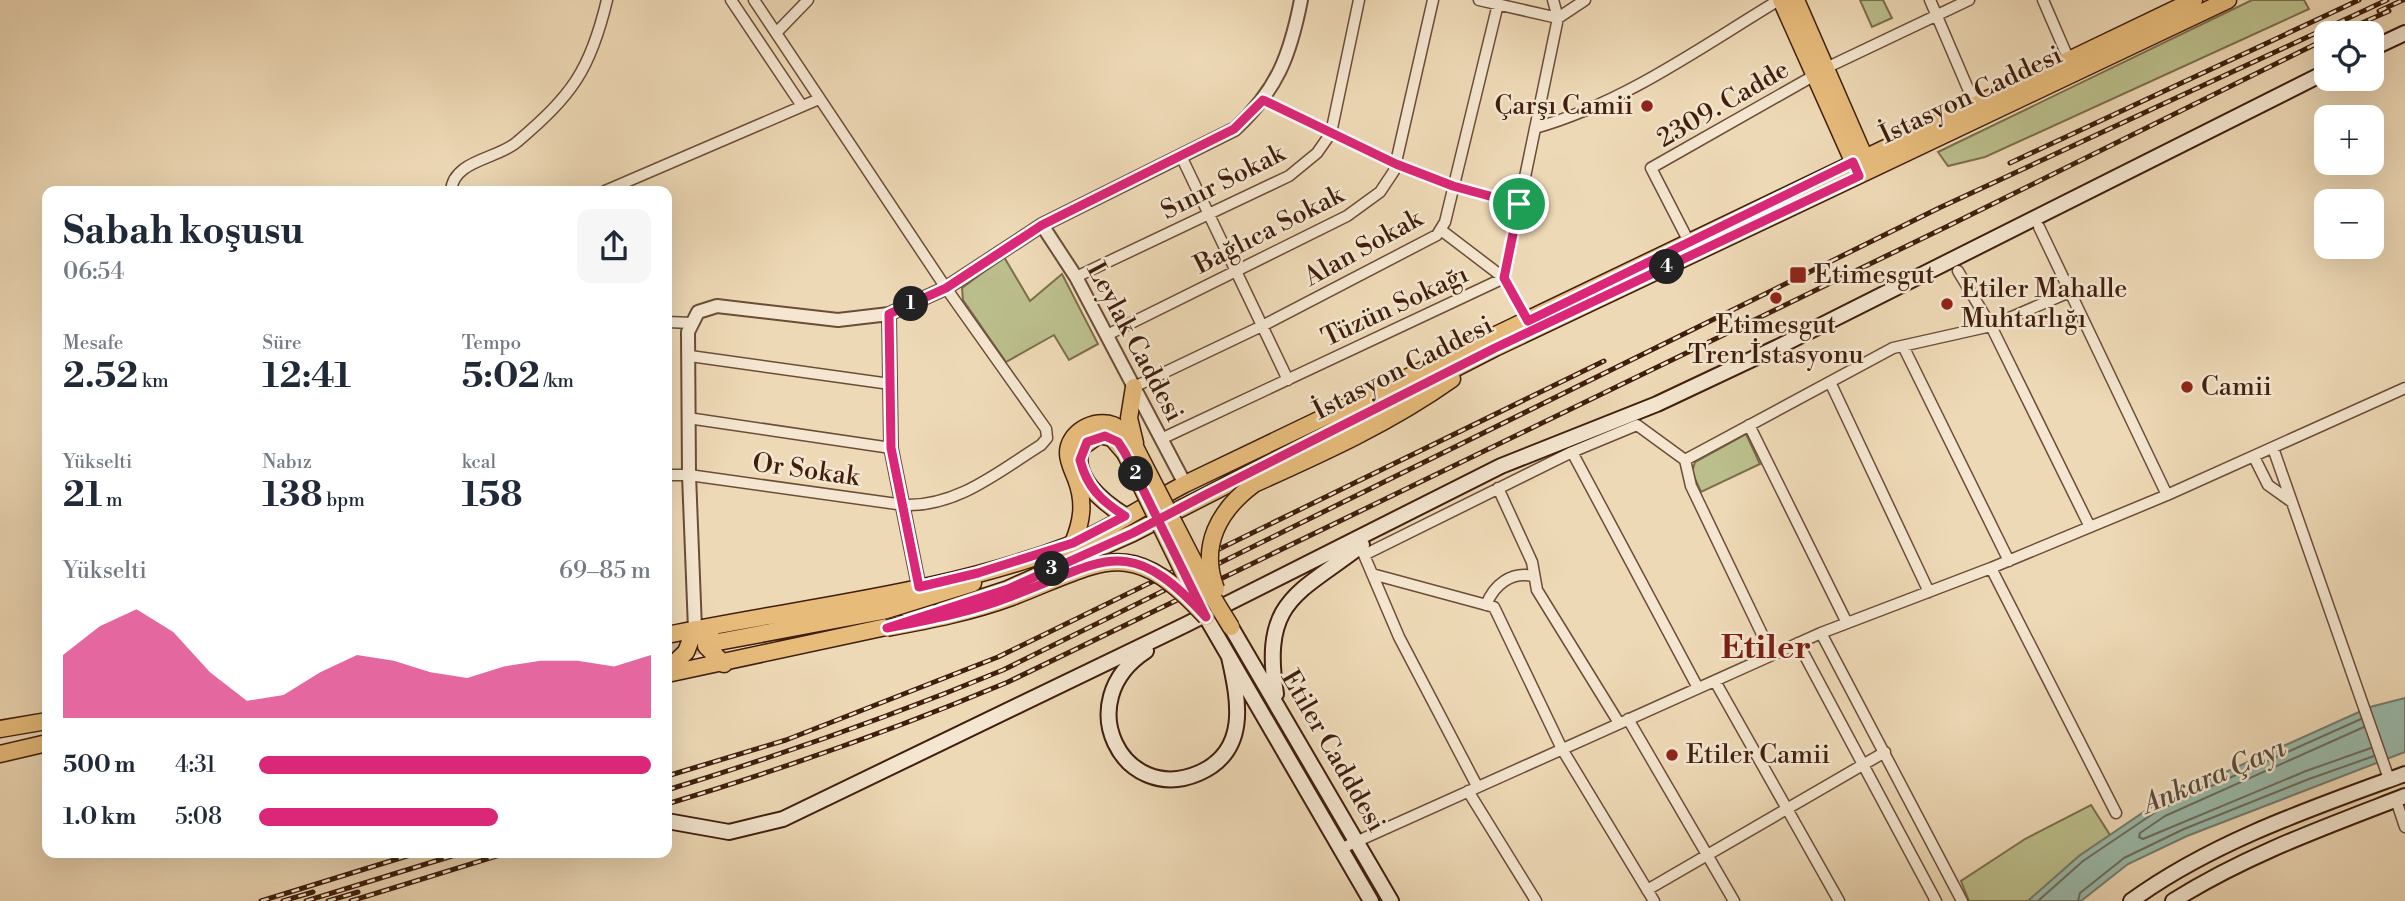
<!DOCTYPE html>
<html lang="tr">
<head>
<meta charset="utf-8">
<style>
	:root { --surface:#fff; --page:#f6f6f7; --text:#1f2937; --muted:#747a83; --accent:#db2777 }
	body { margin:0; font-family:"Libre Bodoni",serif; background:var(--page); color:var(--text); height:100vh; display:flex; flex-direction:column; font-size:26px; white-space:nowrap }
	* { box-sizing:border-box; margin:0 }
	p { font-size:23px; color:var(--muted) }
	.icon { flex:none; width:38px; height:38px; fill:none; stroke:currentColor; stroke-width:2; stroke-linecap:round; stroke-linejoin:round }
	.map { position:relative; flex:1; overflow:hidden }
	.drawer { position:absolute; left:42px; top:186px; width:630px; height:672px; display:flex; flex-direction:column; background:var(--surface); border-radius:14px; box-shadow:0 7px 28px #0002 }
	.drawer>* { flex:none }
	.controls { position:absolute; left:2314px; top:21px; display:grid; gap:14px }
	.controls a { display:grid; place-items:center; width:70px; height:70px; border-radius:14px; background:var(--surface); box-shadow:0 7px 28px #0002; font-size:35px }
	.pin { position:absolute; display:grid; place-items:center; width:60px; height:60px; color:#fff; margin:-30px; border:4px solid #fff; border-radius:50%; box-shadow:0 2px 7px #0007 }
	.km { position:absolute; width:35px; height:35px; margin:-18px; border-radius:50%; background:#222; color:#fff; font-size:19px; line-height:35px; text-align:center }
	.round { display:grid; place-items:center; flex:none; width:74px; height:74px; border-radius:14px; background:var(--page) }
	.overview { display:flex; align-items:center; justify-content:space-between; height:119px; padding:0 21px }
	h1 { font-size:38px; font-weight:700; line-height:52px }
	.metrics { display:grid; grid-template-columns:repeat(3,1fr); gap:10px; height:119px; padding:7px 21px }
	.metrics div { display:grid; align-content:center }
	.metrics b { font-size:35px; font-weight:700 }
	.metrics small { font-size:19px; font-weight:400 }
	.metrics p { font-size:19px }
	.chart { height:196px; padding:14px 21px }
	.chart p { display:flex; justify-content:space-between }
	.chart svg { width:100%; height:126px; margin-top:7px; fill:var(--accent); opacity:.7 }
	ul { padding:0 21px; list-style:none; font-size:23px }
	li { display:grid; grid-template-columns:112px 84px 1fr; align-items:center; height:52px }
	li i { height:18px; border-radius:9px; background:var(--accent) }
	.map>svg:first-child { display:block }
	.green { fill:#bbbf8c; stroke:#7d6e4c; stroke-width:2 }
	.water { fill:#9abaab; stroke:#767c6c; stroke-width:2 }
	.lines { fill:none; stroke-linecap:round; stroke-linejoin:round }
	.shore { stroke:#6c6c5c; stroke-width:2 }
	.primary-tunnel { stroke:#cbb494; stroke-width:16; stroke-dasharray:16 8; stroke-linecap:butt }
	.minor-casing { stroke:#6b4d37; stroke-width:13 }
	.tertiary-casing { stroke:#6b4d37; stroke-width:16 }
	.secondary-casing { stroke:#3f1e0d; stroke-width:18 }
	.primary-casing { stroke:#3f1e0d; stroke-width:19 }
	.minor { stroke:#f4e6d0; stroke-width:10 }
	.tertiary { stroke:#f4e6d0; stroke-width:12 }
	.secondary { stroke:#f4e6d0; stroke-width:14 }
	.primary { stroke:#e7bc7b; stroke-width:16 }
	.rail-casing { stroke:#3f1e0d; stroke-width:5 }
	.rail { stroke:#f4e6d0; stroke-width:2.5; stroke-dasharray:8; stroke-linecap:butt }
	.primary-bridge-casing { stroke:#3f1e0d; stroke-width:19; stroke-linecap:butt }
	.primary-bridge { stroke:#e7bc7b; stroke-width:16 }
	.route-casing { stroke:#fff; stroke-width:14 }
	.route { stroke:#db2777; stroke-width:9 }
	.poi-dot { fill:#8f2418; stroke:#f4e6d0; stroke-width:2.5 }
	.labels { text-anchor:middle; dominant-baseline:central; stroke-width:5; stroke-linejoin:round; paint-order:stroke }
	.street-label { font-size:26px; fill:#3f1e0d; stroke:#f4e6d0 }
	.poi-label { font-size:26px; fill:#3f1e0d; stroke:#f4e6d0; text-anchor:start }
	.water-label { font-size:28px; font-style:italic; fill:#5a4d3c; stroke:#f4e6d0 }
	.district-label { font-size:33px; font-weight:bold; fill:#7a1f14; stroke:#f4e6d0 }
</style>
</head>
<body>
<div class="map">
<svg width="2405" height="901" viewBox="0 0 2405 901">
	<rect width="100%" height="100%" fill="#eed9b6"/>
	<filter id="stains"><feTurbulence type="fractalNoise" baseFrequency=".00286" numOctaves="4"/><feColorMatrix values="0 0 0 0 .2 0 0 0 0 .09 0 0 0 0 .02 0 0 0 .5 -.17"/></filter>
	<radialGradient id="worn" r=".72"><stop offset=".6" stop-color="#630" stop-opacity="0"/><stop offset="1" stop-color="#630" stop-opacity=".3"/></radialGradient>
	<path class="green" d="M1860 0H1883L1892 18 1872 27Z
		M2252 0H2304L2309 9 1985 157 1948 166 1938 152Z
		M1004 257 1030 301 1062 274 1098 344 1069 360 1054 335 1006 362 963 300 962 288Z
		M1746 434 1760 464 1701 492 1692 472 1695 462Z
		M2091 805 2110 835 2079 856 2028 901H1969L1961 881 2025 839Z"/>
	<path class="water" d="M2405 698V752L2187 836 2128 864 2081 901H2028L2079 856 2157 803 2370 707Z"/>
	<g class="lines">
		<path class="shore" d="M2364 727 2165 816 2140 833 2139 837 2143 839 2306 771 2371 748
			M2038 901 2083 861 2160 809 2361 719
			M2078 901 2080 893 2124 858 2184 829 2309 779 2374 756"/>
		<path class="primary-tunnel" d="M667 653 718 642"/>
		<defs>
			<path id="minor" d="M731 0 802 106
				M1479 0 1558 18 1585 0
				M1930 0 1975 105
				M2043 0 2069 60
				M776 33 808 0
				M1826 68 1969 0
				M1263 100 1396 164 1453 186 1519 204
				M1535 128C1624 103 1701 47 1779 0
				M1181 156 1288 380
				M451 191C453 160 498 159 517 142 572 95 590 71 607 0
				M605 191 819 99
				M2039 227 2167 495
				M1441 230 1504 278 1528 321
				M1689 242 1651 168 1815 75
				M1958 271 1991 326 2090 527
				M1076 277 1289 176 1317 153 1331 133 1359 0
				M667 322 692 323
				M1107 335 1347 216 1380 192 1394 171 1433 0
				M1903 346 2009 561
				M690 356 890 384
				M1830 382 1929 592
				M1134 387 1264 325 1437 235 1445 222 1498 4
				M688 418 891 448
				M1749 425 1847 623
				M1161 439 1504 278 1558 18 1553 0
				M2273 448 2389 779
				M1572 452 1698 688
				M2254 457 2268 485 2292 502
				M1685 460 1691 486 1772 655
				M667 475H689L904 505C957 507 998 472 1041 445L1047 438 1046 429 946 288 754 0
				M1498 488 1532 562 1537 590 1619 723
				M1991 568 2116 813
				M1372 574 1494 607 1562 749 1654 901
				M1486 605C1494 585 1511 571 1533 576
				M1821 633 1962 901
				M1798 643 1936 901
				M1716 683 1839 901
				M1628 719 1734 901
				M1477 786 1399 637 1364 555 1572 452 1637 425 1685 460 1893 348 1991 326 2072 291
				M1468 791 1536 901
				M2396 800 2405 827
				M1340 849 1821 633 1991 568 2167 495 2405 388
				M1647 890 1885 752"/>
			<path id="tertiary" d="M1042 225 1076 277 1185 484
				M889 314 891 448 919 587
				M695 629 689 475 688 332 698 312 717 306 838 320 889 314 946 288 1042 225 1235 129C1277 90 1290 56 1301 0"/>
			<path id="secondary" d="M2371 49 2405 33
				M1206 617 1371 901
				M1231 627 1391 901
				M1146 651C1069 701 1123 806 1199 773 1249 751 1239 701 1229 657
				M1276 694C1261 599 1299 594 1362 545
				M667 821 729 832 783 819 1185 625 1501 466 1657 404 1778 347 2326 72
				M2131 901C2212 842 2312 808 2405 774
				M2173 901C2246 855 2325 827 2405 796"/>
			<path id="primary" d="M1781 0 1857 170
				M1796 0 1868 165
				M1134 387 1129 418 1135 443
				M1254 484C1323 453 1390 423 1452 379
				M1125 516C1104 503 1069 476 1082 447L1099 435 1112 438 1125 453
				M1069 545 1073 543C1082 521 1085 503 1076 479 1073 471 1068 462 1068 453 1068 432 1095 418 1113 425 1123 429 1130 441 1136 449
				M941 611 1008 589 1133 533 1495 348 2228 0
				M713 627 706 638V646L724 664
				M667 635C801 607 943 594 1072 544 1111 529 1148 503 1185 484L2194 0
				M718 642 883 611 973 583
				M667 670 686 652 695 629
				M667 674 900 624
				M0 729 47 721
				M0 754 47 743"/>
		</defs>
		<use href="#minor" class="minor-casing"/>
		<use href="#tertiary" class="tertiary-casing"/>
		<use href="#secondary" class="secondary-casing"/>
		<use href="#primary" class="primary-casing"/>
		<use href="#minor" class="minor"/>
		<use href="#tertiary" class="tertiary"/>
		<use href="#secondary" class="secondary"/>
		<use href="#primary" class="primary"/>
		<defs>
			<path id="rail" d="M2379 11 2403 0
				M2339 33 2389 11
				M2010 163 2359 0
				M667 776 786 740 998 657 1604 361
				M667 790C781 755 892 716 1003 670L1939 208 2387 0
				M667 804C783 769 896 729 1008 682L1948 226 2326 39
				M261 901 420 852
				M283 901 313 892
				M306 901 465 852
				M328 901 358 892
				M351 901 510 852"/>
		</defs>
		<use href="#rail" class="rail-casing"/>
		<use href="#rail" class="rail"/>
		<defs>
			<path id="primary-bridge" d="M1136 449 1210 593 1231 627
				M1125 453 1198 602
				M1216 589C1199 546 1219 510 1254 484
				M887 628C930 620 971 612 1012 597 1103 562 1130 533 1206 617"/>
		</defs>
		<use href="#primary-bridge" class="primary-bridge-casing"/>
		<use href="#primary-bridge" class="primary-bridge"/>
	</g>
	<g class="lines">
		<defs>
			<path id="route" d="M1519 204 1453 186 1396 164 1263 100 1234 129 1042 225 946 288 889 314 891 448 919 587 978 573 1073 543 1125 516C1101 501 1087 487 1080 460L1087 442 1105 436 1118 442 1125 453 1206 617C1128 531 1105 561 1012 596 971 612 930 620 887 628L1008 589 1133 533 1207 494 1215 490 1495 348 1859 176 1853 162 1528 321 1504 278 1519 204"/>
		</defs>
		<use href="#route" class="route-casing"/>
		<use href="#route" class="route"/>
	</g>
	<g class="poi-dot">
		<circle cx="1647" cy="106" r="7"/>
		<rect x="1789" y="266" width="18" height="18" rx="3.5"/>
		<circle cx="1776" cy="298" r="7"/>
		<circle cx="1947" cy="304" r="7"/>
		<circle cx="2187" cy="387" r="7"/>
		<circle cx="1672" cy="755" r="7"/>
	</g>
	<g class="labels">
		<g class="street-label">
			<text transform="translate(1971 95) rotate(-25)">İstasyon Caddesi</text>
			<text transform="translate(1723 104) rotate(-30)">2309. Cadde</text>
			<text transform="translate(1223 182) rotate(-27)">Sınır Sokak</text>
			<text transform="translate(1269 230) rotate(-27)">Bağlıca Sokak</text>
			<text transform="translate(1363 248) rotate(-29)">Alan Sokak</text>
			<text transform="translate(1395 306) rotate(-25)">Tüzün Sokağı</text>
			<text transform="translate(1135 342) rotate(62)">Leylak Caddesi</text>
			<text transform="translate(1403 368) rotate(-27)">İstasyon Caddesi</text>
			<text transform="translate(806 470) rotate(8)">Or Sokak</text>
			<text transform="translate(1333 751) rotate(60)">Etiler Cadddesi</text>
		</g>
		<g class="poi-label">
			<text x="1633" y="106" text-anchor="end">Çarşı Camii</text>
			<text x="1814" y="275">Etimesgut</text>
			<text x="1961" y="289">Etiler Mahalle<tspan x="1961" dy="30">Muhtarlığı</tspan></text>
			<text x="1776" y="325" text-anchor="middle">Etimesgut<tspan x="1776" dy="30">Tren İstasyonu</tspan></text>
			<text x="2201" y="387">Camii</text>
			<text x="1686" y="755">Etiler Camii</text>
		</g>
		<g class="water-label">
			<text transform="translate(2214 776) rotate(-23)">Ankara Çayı</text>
		</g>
		<g class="district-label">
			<text x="1766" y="648">Etiler</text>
		</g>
	</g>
	<rect width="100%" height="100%" filter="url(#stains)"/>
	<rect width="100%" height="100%" fill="url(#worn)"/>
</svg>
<div class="controls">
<a><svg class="icon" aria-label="locate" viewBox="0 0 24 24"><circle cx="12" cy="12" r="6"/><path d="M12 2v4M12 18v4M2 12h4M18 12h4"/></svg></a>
<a>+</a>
<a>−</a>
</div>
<div class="pin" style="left:1519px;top:204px;background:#1e9e55"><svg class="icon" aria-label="arrive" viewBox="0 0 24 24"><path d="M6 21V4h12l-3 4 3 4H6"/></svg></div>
<b class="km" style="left:911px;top:304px">1</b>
<b class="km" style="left:1136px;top:474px">2</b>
<b class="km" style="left:1052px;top:569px">3</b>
<b class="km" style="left:1667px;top:267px">4</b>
<section class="drawer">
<div class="overview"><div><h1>Sabah koşusu</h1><p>06:54</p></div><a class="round"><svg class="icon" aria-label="share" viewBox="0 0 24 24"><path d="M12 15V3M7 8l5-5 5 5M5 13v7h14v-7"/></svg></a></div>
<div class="metrics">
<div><p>Mesafe</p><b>2.52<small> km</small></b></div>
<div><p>Süre</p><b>12:41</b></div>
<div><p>Tempo</p><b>5:02<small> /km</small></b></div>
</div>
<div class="metrics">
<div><p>Yükselti</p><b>21<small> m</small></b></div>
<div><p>Nabız</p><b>138<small> bpm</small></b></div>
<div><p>kcal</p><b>158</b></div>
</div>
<div class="chart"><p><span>Yükselti</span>69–85 m</p>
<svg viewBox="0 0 160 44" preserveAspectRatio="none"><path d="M0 44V22L10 12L20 6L30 14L40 28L50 38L60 36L70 28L80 22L90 24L100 28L110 30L120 26L130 24L140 24L150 26L160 22V44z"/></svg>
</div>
<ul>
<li><b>500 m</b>4:31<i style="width:100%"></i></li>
<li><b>1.0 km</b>5:08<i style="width:61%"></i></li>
</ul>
</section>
</div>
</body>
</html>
